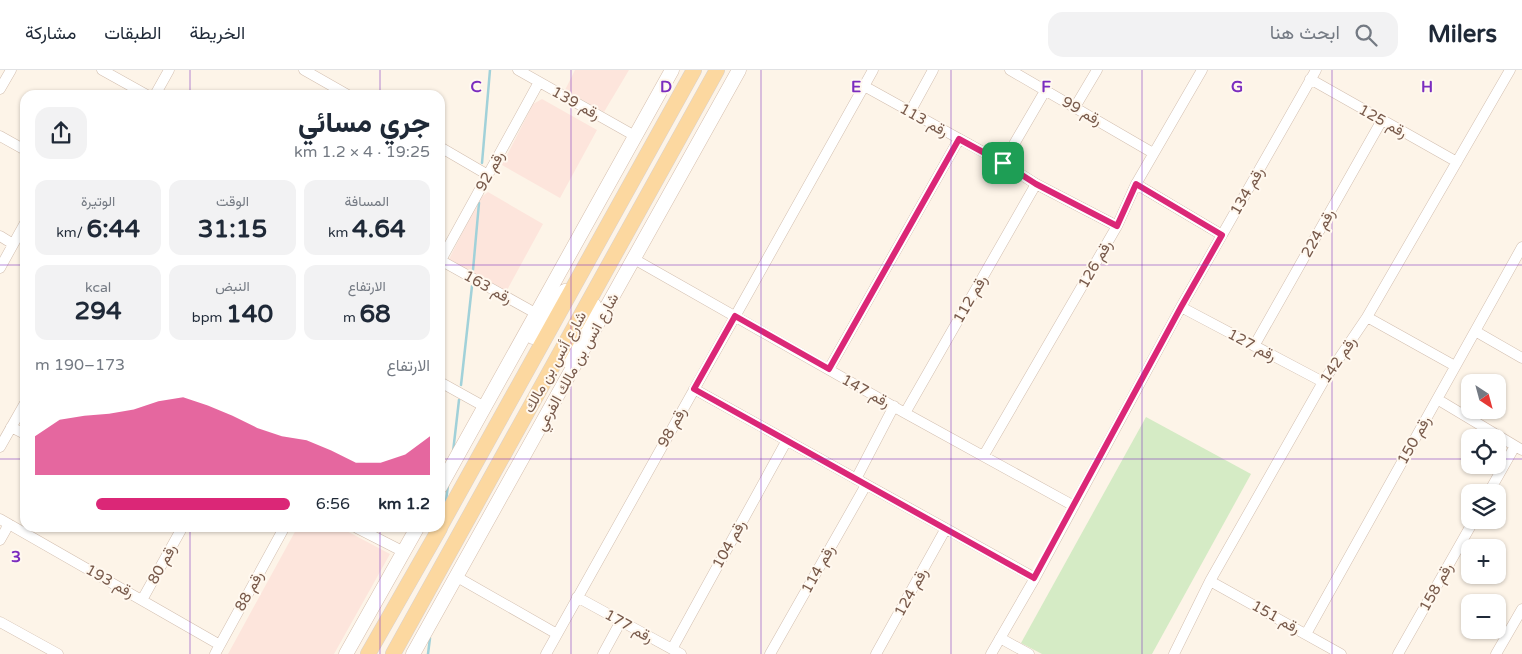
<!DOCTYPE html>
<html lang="ar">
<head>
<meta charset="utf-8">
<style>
	:root { --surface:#fff; --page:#f2f2f3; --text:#1f2937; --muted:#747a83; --line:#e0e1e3; --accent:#db2777 }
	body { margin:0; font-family:"Varela Round",Vazirmatn,sans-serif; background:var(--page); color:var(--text); direction:rtl; height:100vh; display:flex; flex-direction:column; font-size:19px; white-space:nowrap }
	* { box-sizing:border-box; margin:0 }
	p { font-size:16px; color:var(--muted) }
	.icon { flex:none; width:28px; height:28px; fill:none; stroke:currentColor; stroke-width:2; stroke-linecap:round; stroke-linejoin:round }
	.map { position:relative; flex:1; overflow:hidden; direction:ltr }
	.details { position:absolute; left:20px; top:20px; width:425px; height:442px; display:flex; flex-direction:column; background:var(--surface); border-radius:15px; box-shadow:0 1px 4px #0004; direction:rtl }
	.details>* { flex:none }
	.needle { width:32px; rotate:144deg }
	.controls { position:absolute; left:1461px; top:304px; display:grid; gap:10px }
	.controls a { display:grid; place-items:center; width:45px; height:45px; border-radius:10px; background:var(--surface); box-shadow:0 1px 4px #0004; font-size:25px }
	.pin { position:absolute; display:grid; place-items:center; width:42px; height:42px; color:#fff; margin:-21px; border-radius:10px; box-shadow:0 2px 8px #0006 }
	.round { display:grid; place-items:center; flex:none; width:52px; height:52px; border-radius:15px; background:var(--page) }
	.headline { display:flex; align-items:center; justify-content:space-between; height:85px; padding:0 15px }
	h1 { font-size:28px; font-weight:800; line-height:38px }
	.figures { display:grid; grid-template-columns:repeat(3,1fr); gap:8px; height:85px; padding:5px 15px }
	.figures div { display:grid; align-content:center; border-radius:12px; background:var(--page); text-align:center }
	.figures b { font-size:25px; font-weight:800 }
	.figures small { font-size:14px; font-weight:400 }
	.figures p { font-size:14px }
	.chart { height:140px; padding:10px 15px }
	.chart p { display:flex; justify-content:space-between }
	.chart svg { width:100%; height:90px; margin-top:5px; fill:var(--accent); opacity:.7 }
	ul { padding:0 15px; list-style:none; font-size:16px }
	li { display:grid; grid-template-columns:80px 60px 1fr; align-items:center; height:38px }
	li i { height:12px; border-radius:6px; background:var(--accent) }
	header { display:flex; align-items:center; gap:30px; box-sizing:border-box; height:70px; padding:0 25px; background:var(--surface); border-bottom:1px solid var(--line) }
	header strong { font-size:24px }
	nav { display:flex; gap:28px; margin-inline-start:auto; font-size:18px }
	.search { width:350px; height:45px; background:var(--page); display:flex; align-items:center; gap:12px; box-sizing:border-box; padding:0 18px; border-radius:15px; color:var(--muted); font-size:19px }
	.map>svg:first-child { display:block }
	.commercial { fill:#fde5dc }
	.green { fill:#d5ebc5 }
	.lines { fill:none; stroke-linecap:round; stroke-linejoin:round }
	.stream { stroke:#a1d1d9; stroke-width:2.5 }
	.street-casing { stroke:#d2beaf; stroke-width:11 }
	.secondary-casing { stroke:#d5bead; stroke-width:15 }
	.primary-casing { stroke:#d9d1cd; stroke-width:16 }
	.street { stroke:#fff; stroke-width:10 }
	.secondary { stroke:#fff; stroke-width:14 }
	.primary { stroke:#fcd8a0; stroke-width:15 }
	.route-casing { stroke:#fff; stroke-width:10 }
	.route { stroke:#db2777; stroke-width:6 }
	.grid { fill:none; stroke:#7b2cbf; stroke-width:1; stroke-opacity:0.55 }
	.labels { text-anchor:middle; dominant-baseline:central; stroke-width:4; stroke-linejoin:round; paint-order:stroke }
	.street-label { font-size:15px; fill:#785a4b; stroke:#fff8ef }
	.grid-label { font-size:16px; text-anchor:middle; font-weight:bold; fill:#7b2cbf; stroke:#fff8ef; stroke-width:4; stroke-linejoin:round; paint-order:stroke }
</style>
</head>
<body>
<header>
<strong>Milers</strong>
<div class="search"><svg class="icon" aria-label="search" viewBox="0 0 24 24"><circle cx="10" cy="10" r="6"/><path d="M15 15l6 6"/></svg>ابحث هنا</div>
<nav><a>الخريطة</a><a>الطبقات</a><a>مشاركة</a></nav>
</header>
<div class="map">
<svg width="1522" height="584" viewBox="0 0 1522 584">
	<rect width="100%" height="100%" fill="#fdf4e8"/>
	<path class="commercial" d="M575 0H629L604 42 565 20Z
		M542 29 597 60 560 128 502 95 533 34Z
		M488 122 543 154 506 222 449 189 480 128Z
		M297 458H341L390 484 334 584H228Z"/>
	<path class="green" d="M1146 347 1251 404 1152 584H1042L1021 573Z"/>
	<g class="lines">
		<path class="stream" d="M482 93 490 0
			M473 200 479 133
			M461 315 472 216
			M453 382 459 330
			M446 431 448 415
			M428 584 430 568"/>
		<defs>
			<path id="street" d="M102 0 147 25
				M304 0 348 25
				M518 0 635 66
				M1010 0 1153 83
				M1310 9 1457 92
				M864 16 1003 93 1036 114 1117 156
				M0 19 11 0
				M155 25 169 0
				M1075 37 1097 0
				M910 42 933 0
				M0 66 25 80
				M440 77 488 105
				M1003 93 1045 21
				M1136 114 1222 165
				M0 166 13 174
				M634 189 905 343 1074 436
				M440 190 537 244
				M441 190 539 12
				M0 198 25 153
				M1181 237 1323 312
				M1367 247 1455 296
				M1475 261 1522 288
				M1254 276 1382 50
				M829 299 959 69
				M440 312 485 337
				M694 319 1035 508
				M1437 329 1522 380
				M905 343 1036 114
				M11 357 25 364
				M0 377 25 333
				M984 385 1117 156 1136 114 1202 0
				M856 409 894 336
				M1489 422 1515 376
				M0 449 220 575
				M357 458 404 482
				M0 470 9 454
				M457 507 557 564
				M1210 511 1341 584
				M577 527 681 584
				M142 530 182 458
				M0 552 58 584
				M1306 564 1522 177
				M1000 568 1029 584
				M672 579 787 370
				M215 584 284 458
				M546 584 873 0
				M603 584 621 551
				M770 584 866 415
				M876 584 945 460
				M991 584 1035 508 1181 237 1316 0
				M1174 584 1210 511 1323 312 1367 247 1510 0
				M1398 584 1474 450
				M1496 584 1522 539"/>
			<path id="secondary" d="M533 267 565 221
				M568 291 594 235
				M440 417 672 0
				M346 584 417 458
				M413 584 739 0"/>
			<path id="primary" d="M440 457 694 0
				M368 584 440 458
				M393 584 717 0"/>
		</defs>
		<use href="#street" class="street-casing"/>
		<use href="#secondary" class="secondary-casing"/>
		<use href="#primary" class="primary-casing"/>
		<use href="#street" class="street"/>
		<use href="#secondary" class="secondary"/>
		<use href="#primary" class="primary"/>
	</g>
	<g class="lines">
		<defs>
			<path id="route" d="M959 69 1003 93 1036 114 1117 156 1136 114 1222 165 1181 237 1034 508 694 319 735 246 829 299Z"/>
		</defs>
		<use href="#route" class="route-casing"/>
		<use href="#route" class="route"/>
	</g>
	<path class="grid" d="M190 0V25M380 0V25M571 0V584M761 0V584M951 0V584M1142 0V584M1332 0V584M0 195H25M440 195H1522M0 389H25M440 389H1470M1498 389H1522M190 458V584M380 458V584"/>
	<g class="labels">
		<g class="street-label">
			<text transform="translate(576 33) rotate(29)">رقم 139</text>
			<text transform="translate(1082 41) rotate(30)">رقم 99</text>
			<text transform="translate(924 50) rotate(29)">رقم 113</text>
			<text transform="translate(1383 51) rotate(29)">رقم 125</text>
			<text transform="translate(490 101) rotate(-61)">رقم 92</text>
			<text transform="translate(1247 121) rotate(-60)">رقم 134</text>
			<text transform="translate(1318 163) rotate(-61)">رقم 224</text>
			<text transform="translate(1095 194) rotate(-60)">رقم 126</text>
			<text transform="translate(488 217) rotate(29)">رقم 163</text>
			<text transform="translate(970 229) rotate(-60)">رقم 112</text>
			<text transform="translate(1252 275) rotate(28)">رقم 127</text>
			<text transform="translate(1338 290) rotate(-56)">رقم 142</text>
			<text transform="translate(555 292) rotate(-61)">شارع أنس بن مالك</text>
			<text transform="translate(577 292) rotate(-61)">شارع انس بن مالك الفرعي</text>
			<text transform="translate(866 321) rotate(29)">رقم 147</text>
			<text transform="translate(672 357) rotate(-61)">رقم 98</text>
			<text transform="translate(1414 370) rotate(-61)">رقم 150</text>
			<text transform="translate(729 474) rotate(-61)">رقم 104</text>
			<text transform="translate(162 494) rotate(-61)">رقم 80</text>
			<text transform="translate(818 499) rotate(-61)">رقم 114</text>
			<text transform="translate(110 511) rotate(29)">رقم 193</text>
			<text transform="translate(1436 517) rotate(-61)">رقم 158</text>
			<text transform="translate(249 521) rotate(-61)">رقم 88</text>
			<text transform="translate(911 522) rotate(-61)">رقم 124</text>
			<text transform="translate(1276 547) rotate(29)">رقم 151</text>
			<text transform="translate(629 556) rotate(29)">رقم 177</text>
		</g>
	</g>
	<g class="grid-label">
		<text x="476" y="22">C</text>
		<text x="666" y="22">D</text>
		<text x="856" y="22">E</text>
		<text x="1046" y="22">F</text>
		<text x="1237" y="22">G</text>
		<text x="1427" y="22">H</text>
		<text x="16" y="492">3</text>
	</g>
</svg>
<div class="controls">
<a><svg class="needle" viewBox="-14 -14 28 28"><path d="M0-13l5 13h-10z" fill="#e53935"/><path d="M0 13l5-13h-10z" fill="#747a83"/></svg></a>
<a><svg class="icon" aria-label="locate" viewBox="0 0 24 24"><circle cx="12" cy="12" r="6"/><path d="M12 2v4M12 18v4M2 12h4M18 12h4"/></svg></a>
<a><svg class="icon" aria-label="layers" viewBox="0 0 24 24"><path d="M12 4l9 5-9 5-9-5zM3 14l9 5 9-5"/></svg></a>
<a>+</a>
<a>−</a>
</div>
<div class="pin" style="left:1003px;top:93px;background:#1e9e55"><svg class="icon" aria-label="arrive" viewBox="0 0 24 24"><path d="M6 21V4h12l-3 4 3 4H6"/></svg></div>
<section class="details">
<div class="headline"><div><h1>جري مسائي</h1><p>19:25 · 4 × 1.2 km</p></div><a class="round"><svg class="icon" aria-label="share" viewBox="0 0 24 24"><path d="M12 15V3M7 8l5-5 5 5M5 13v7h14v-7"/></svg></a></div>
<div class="figures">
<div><p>المسافة</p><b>4.64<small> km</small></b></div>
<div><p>الوقت</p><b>31:15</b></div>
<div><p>الوتيرة</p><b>6:44<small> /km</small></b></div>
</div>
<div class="figures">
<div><p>الارتفاع</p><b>68<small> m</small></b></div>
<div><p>النبض</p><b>140<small> bpm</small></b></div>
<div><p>kcal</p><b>294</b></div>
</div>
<div class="chart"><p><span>الارتفاع</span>173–190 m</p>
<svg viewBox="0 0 160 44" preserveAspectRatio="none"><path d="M0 44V25L10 17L20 15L30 14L40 12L50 8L60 6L70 10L80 15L90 21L100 25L110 27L120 32L130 38L140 38L150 34L160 25V44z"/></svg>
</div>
<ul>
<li><b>1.2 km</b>6:56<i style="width:76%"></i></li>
</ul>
</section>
</div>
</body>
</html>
